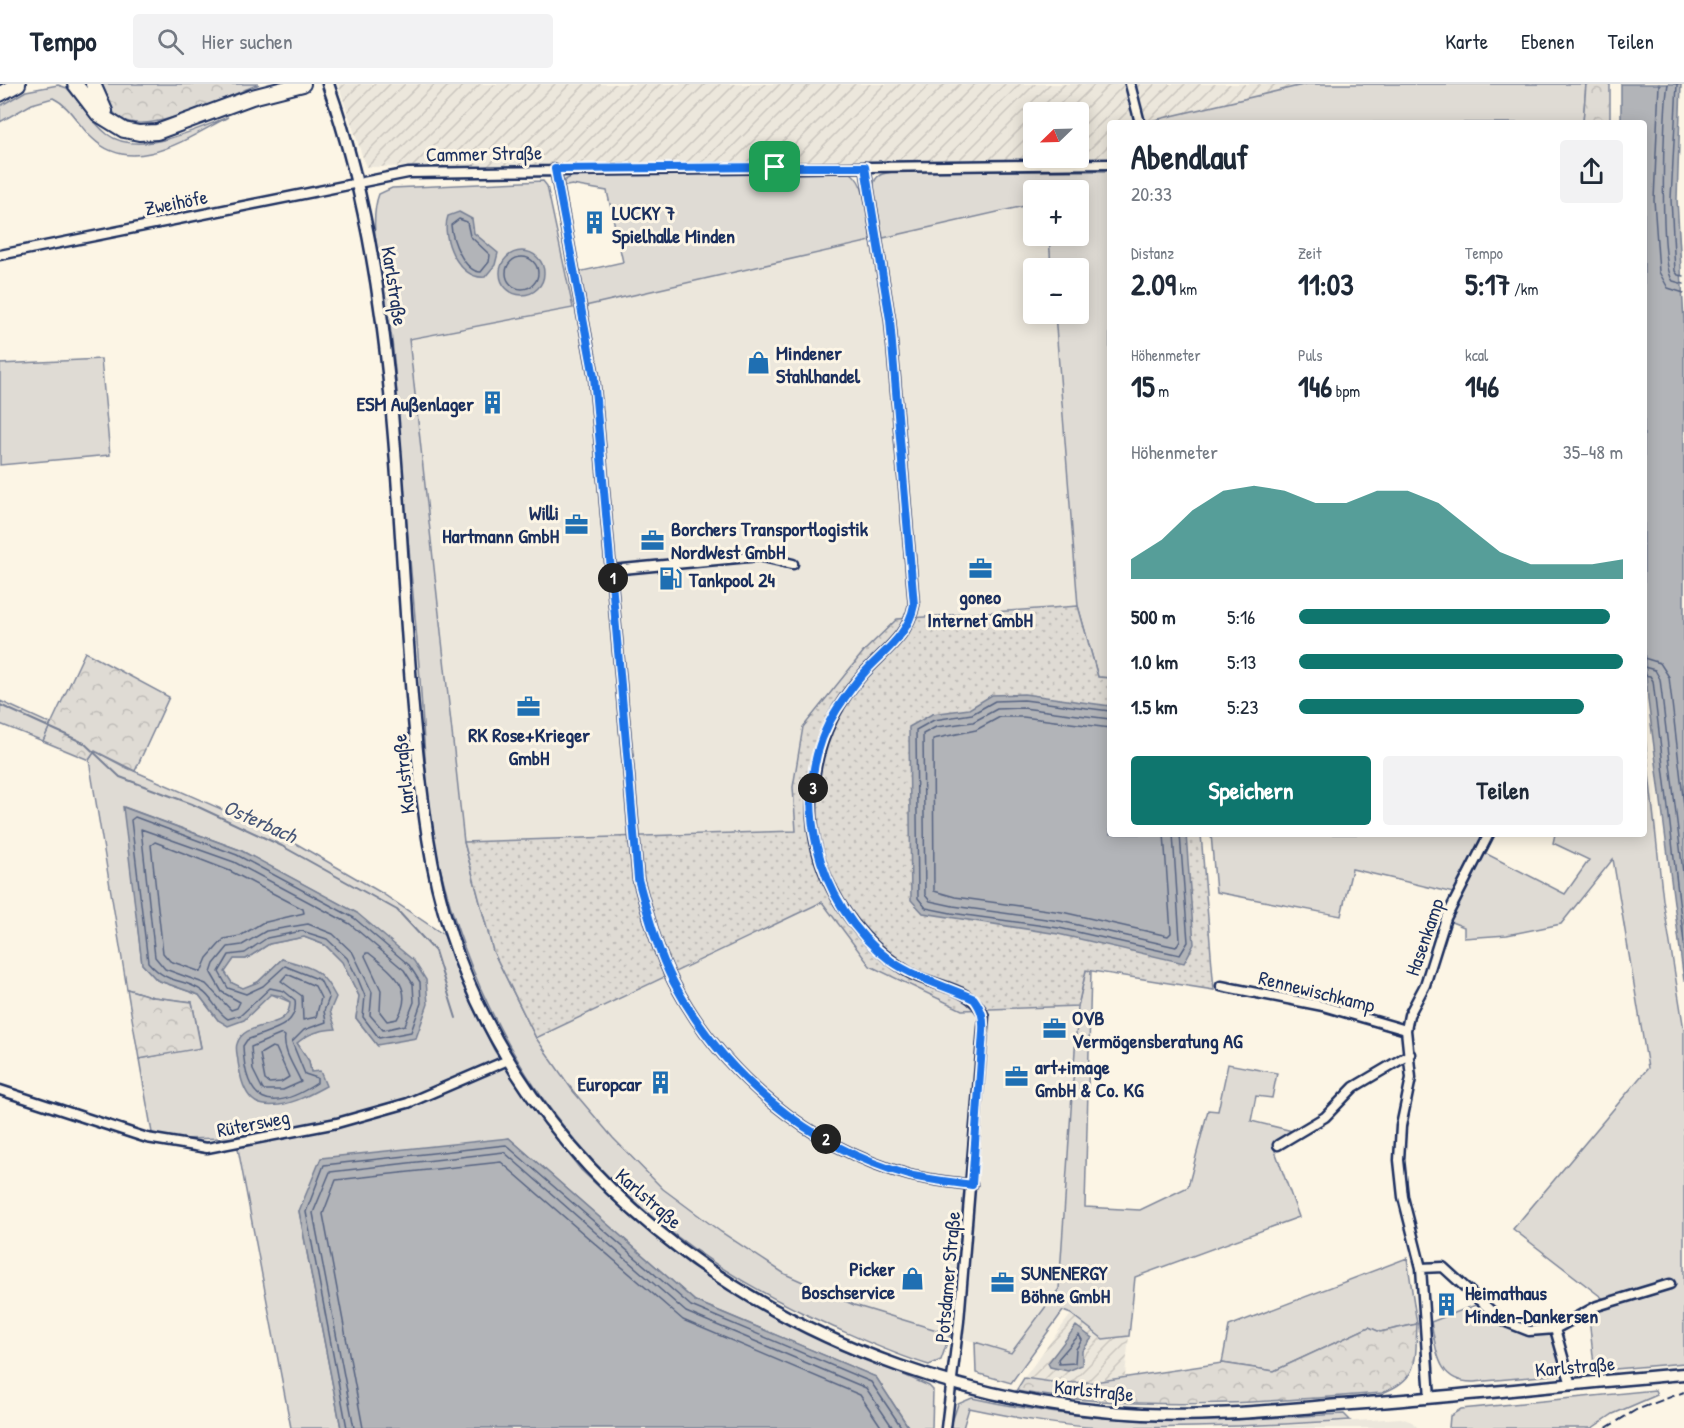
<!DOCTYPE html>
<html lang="de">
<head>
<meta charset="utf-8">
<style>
	:root { --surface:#fff; --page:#f2f2f3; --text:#1f2937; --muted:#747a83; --line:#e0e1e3; --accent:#0f766e }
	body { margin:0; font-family:"Patrick Hand",sans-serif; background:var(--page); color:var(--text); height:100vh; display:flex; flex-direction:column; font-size:22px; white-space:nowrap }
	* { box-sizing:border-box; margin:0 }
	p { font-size:20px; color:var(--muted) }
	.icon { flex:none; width:33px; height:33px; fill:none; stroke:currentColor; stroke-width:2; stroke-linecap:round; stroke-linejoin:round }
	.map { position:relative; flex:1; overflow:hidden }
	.drawer { position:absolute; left:1107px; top:36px; width:540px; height:717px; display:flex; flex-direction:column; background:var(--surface); border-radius:6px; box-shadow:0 3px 15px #0003 }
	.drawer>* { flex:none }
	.needle { width:39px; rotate:247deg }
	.tools { position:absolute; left:1023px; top:18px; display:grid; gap:12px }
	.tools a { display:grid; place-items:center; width:66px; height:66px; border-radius:6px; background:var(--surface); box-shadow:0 3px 15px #0003; font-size:30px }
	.pin { position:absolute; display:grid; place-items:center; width:51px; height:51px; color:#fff; margin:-26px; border-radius:12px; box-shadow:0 3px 9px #0006 }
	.km { position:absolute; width:30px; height:30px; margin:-15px; border-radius:50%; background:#222; color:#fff; font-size:16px; line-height:30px; text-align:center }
	.round { display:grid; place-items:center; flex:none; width:63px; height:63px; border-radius:6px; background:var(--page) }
	.head { display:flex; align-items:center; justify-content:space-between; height:102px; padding:0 24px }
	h1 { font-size:33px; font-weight:700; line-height:45px }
	.metrics { display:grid; grid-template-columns:repeat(3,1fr); gap:9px; height:102px; padding:6px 24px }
	.metrics div { display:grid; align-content:center }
	.metrics b { font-size:30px; font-weight:700 }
	.metrics small { font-size:16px; font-weight:400 }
	.metrics p { font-size:16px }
	.chart { height:168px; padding:12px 24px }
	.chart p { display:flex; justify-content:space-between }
	.chart svg { width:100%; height:108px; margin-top:6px; fill:var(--accent); opacity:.7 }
	.action { display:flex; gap:12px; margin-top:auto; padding:12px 24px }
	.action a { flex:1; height:69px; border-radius:6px; background:var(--accent); color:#fff; font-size:24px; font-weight:700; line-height:69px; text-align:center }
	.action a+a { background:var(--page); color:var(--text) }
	ul { padding:0 24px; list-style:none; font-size:20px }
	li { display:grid; grid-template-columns:96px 72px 1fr; align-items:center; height:45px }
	li i { height:15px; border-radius:8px; background:var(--accent) }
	header { display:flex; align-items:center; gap:36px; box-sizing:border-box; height:84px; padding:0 30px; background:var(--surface); border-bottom:2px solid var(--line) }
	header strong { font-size:28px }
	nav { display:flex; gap:33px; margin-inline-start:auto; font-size:21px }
	.search { width:420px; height:54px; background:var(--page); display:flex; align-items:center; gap:15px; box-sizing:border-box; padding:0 21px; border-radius:6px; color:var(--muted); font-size:22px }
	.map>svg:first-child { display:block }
	.built { fill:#ece7dc }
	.industrial { fill:url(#industrial-furrows); fill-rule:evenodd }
	.green { fill:#dfdbd4; stroke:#7d8599; stroke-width:1.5; fill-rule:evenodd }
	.forest { fill:url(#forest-crowns); stroke:#7d8599; stroke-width:1.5 }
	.park { fill:url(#park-dots); stroke:#7d8599; stroke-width:1.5 }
	.water { fill:#b2b4b8; stroke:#767f94; stroke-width:1.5 }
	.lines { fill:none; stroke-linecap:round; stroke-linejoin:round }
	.shore { stroke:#576482; stroke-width:1.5 }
	.stream { stroke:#767f94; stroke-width:2 }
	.minor-casing { stroke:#1b2f5e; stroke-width:13 }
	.tertiary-casing { stroke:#1b2f5e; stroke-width:15 }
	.primary-casing { stroke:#1b2f5e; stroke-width:18 }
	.minor { stroke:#fcf5e5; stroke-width:8 }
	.tertiary { stroke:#fcf5e5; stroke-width:10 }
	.primary { stroke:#fcf5e5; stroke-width:14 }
	.rail { stroke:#1b2f5e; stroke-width:2; stroke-dasharray:9 4.5; stroke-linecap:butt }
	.route-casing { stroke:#fff; stroke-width:12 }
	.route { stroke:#1a73e8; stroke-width:8 }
	.labels { text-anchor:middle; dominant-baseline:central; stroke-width:6; stroke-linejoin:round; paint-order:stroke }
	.street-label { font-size:20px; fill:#1b2f5e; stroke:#fcf5e5 }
	.poi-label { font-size:20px; font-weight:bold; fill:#1b2f5e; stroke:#fcf5e5; text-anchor:start }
	.water-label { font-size:21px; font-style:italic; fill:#485779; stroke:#fcf5e5 }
</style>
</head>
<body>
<header>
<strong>Tempo</strong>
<div class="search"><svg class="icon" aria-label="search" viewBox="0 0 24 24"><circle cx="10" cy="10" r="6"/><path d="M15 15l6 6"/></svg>Hier suchen</div>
<nav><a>Karte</a><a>Ebenen</a><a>Teilen</a></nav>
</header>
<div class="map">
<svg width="1684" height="1344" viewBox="0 0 1684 1344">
	<defs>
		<pattern id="industrial-furrows" width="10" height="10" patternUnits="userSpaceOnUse" patternTransform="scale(1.5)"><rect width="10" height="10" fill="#ece7dc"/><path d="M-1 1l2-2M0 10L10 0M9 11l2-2" fill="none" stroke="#cac6bf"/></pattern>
		<pattern id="forest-crowns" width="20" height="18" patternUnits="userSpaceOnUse" patternTransform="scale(1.5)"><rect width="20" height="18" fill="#dfdbd4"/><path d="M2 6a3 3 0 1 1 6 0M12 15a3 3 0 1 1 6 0" fill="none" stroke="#bfbcb8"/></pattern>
		<pattern id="park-dots" width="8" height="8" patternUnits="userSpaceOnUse" patternTransform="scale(1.5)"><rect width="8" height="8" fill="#dfdbd4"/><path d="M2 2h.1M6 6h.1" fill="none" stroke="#bfbcb8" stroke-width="1.8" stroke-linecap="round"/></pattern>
	</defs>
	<rect width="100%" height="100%" fill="#fcf5e5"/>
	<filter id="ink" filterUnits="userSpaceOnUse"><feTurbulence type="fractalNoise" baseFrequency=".0167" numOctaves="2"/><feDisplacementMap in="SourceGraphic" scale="12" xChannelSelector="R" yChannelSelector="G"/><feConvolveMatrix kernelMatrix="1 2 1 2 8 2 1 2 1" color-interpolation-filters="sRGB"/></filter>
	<g filter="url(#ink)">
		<path class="built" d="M1033 120 1034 152H1049L1051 184H1034V230H1055L1078 522 897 535 864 567 803 643 793 703 796 747 464 758 409 255 585 222Z
			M822 818 870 882 961 926 1078 922 1059 1205 1011 1269 854 1221 785 1190 721 1148 663 1105 613 1054 573 1007 536 954Z
			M1401 1334 1412 1338 1418 1344H1246Z"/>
		<path class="industrial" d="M338 0H1307L1147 39H1110V74L366 83ZM1034 28H1078V74H1034Z
			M1071 1230 1103 1255 1129 1252 1125 1292 1094 1298 1059 1299 1024 1294Z"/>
		<path class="green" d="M1307 0H1586L1583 39 1146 38Z
			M58 1 67 4C81 20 91 37 107 50 138 74 196 45 228 33 187 54 133 94 92 54 78 41 70 22 53 14L32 20 0 38V22L26 7Z
			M900 87H1110V594L1098 593 1078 522 1055 230H1078V184H1051L1049 152H1078V106H1034L1033 120 883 154 873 103C875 88 886 89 900 87Z
			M851 89C868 101 867 138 871 157L585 222 578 188 623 178 607 107 572 101 561 103 565 96 575 91Z
			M543 97 547 102 573 224 409 255 464 758 493 867 536 954 573 1007 613 1054 663 1105 721 1148 785 1190 854 1221 950 1250 941 1276 929 1281C895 1271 863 1256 831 1242 626 1152 491 999 439 779 426 724 425 667 421 610 416 535 408 460 402 384 399 342 397 299 392 257 388 217 365 146 379 110L392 104Z
			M101 275 110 371 0 381V280Z
			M0 617 51 640 43 657 0 640Z
			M1644 645 1663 816 1684 946V1279L1569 1289 1568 1285 1594 1281 1588 1224 1605 1216 1513 1145 1648 984 1613 775 1561 840 1507 851 1464 854V843L1449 837 1485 769 1565 810 1589 776 1553 759 1555 750H1644Z
			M95 667 125 683 283 752 380 808 444 851 466 909 494 966 533 1025 581 1086 634 1136 690 1181 738 1211 818 1253 929 1302 933 1306 932 1344H909L876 1293 695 1217 509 1054 299 1127 341 1344H291L236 1054 172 1055 152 1049 139 975 201 963 192 918 153 913 127 905 89 676ZM124 723 240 766 357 829 377 961 356 934 359 912 342 877 325 861 304 853 269 860 246 875H234L224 888 232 899 243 905 258 898 282 875 323 946 307 951 297 959 309 977 311 988 257 944C273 939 290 938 290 918L271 910 218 936 199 911 157 896 142 880Z
			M1211 750H1484L1453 809 1352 785 1341 832 1216 808Z
			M1086 886 1091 887 1085 1123 1140 1126 1188 1103 1208 1026 1218 1027 1228 980 1277 989 1272 1014 1256 1012 1251 1037 1301 1049 1274 1064 1299 1133 1135 1193 1129 1252 1103 1255 1071 1230 1063 1227 1011 1299 976 1289 975 1258 1011 1269 1059 1205 1078 922Z
			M1407 1174 1417 1240 1380 1248 1369 1243 1274 1287 1222 1279 1229 1242Z
			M1478 1220C1505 1243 1515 1249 1551 1248L1563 1290 1474 1298C1437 1299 1437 1267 1431 1238Z
			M1655 1306 1657 1311 1613 1330 1592 1344H1449L1450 1332 1461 1325Z
			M972 1314C1044 1330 1119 1338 1192 1337 1243 1337 1293 1332 1344 1330L1350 1336C1268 1342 1186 1344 1104 1344 1058 1342 1013 1333 969 1324L963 1344H950L958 1320Z"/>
		<path class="forest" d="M98 0H259C229 12 150 52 121 35 109 27 104 13 98 0Z
			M1586 0H1610V39H1583Z
			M85 568 169 613 135 687 95 667 89 676 43 657Z
			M127 905 153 913 192 918 201 964 139 975Z
			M1417 1240C1415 1276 1420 1295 1382 1309 1260 1319 1138 1328 1016 1307L1024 1294 1059 1299 1094 1298 1222 1279 1274 1287 1369 1243 1380 1248Z"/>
		<path class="park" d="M1078 522 1098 593 1110 594V750H1201L1214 906 1086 886 1078 922 962 926 870 882 822 818 536 954 493 867 464 758 796 747 793 703 803 643 864 567 897 535Z"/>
		<path class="water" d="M1621 0H1681L1677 115 1684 237V897L1648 616 1644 560V39H1621Z
			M459 128 472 135 474 149 498 169 495 181 485 193C459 196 440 154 448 132Z
			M500 189a22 22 0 1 1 44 0a22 22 0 1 1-44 0Z
			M1024 610 1110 622V750H1186L1194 860 1184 879 1058 850 923 829 911 816 909 643 932 630 969 625 992 611Z
			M123 723 240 766 357 829 414 877 426 896 428 920 416 954 377 961 356 934 359 912 342 878 325 861 304 853 269 860 246 875H234L225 888 232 899 243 904 258 898 282 875C312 884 320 883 336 913L330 927 336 945C320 946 309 949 297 959L309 977 311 988 320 987 326 1002C311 1010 295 1019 279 1021 268 1022 257 1022 250 1013 242 1003 240 990 238 978 238 973 235 965 237 960 244 934 290 949 290 918L281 912 271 910 244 936 228 942 218 936 199 911 157 896 142 880Z
			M509 1054 695 1217 876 1293 909 1344H341L299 1127 321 1074Z
			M1076 1242 1092 1254 1082 1267V1281L1068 1287 1050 1283 1048 1279Z"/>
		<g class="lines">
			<path class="shore" d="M1659 0 1654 116 1659 188 1668 204 1684 209
				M1668 0C1663 27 1659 181 1673 197L1684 200
				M1677 0 1671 115 1675 187 1678 191 1684 192
				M459 135 467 138 470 152 490 171 489 178 481 188C464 188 452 156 451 141Z
				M506 189a16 16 0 1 1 32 0a16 16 0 1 1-32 0Z
				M1644 574 1660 579 1669 593 1684 722
				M1644 583 1655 586 1660 595 1684 797
				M1644 591 1650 592 1653 597 1684 859
				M1110 627 1024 616 995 617 972 630 934 636 916 646 918 814 926 824 951 829 1059 844 1180 871 1188 858 1180 750
				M1110 635 1023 624 997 625 973 638 936 643 923 650 925 811 930 817 953 822 1060 837 1176 863 1180 856 1173 750
				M1110 644 1023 633H1000L976 646 933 655 934 807 955 813 1062 828 1168 852 1171 849 1164 750
				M135 733 237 771 354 834 409 881 420 898 421 919 411 948 379 954 363 933 365 912 358 895 347 874 327 855 302 847 267 854 245 869 229 871 219 888 228 904 246 910 263 902 285 882 320 896 329 914 324 927 326 938 304 946 292 958 305 990 317 994V999C269 1031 245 1018 243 962L247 956C268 946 299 944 295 916L284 907 270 904 241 931 228 935C216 928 213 914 202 907 182 893 169 902 148 878L131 736Z
				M141 745 234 778 350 840 404 886 413 900 414 918 405 941 383 946 370 931 372 908 353 869 333 850 308 840 266 847 242 861 228 863 214 880 211 889 222 908 240 918 237 924 231 926 206 900 165 885 155 873Z
				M155 758 230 787 303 825 304 829 262 839 240 852 224 855 207 874 201 888 170 877 163 869 151 761Z
				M366 869H369C392 888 416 904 397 935L387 937 380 928 381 906 365 872Z
				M287 890 315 902 321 914 316 933 303 936 302 912 281 897Z
				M282 950 285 952C282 967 296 985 301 998L283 1006H263L253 986 251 963Z
				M272 963 276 964 289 993 281 998 269 999 265 996 260 970Z
				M1079 1251 1082 1256 1076 1265 1075 1279 1059 1280 1058 1275Z
				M347 1344 306 1128 324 1081 506 1061 691 1222 871 1298 902 1344
				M354 1344 313 1129 330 1088 504 1068 686 1228 866 1304 893 1344
				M363 1344 323 1130 336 1096 501 1078 683 1236 860 1311 882 1344"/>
			<path class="stream" d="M0 621 84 659 120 693 192 720 282 762 397 826 435 867 456 934"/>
			<defs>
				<path id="minor" d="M1130 0 1140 39
					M865 83 890 236 914 521C908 552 884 567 864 589 811 647 795 734 832 805 849 839 875 867 908 888 933 903 972 902 984 932L959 1237 946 1344
					M555 85 594 293 638 795C648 831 657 866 674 899 722 990 809 1063 909 1091 929 1096 951 1098 972 1101
					M0 171 408 89 1110 80
					M612 486 759 472 793 480
					M1221 902 1323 922 1406 946
					M0 1006 147 1054 207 1064 337 1039 408 1019 508 976
					M1278 1061 1325 1033 1354 1003 1410 970
					M1421 1184 1443 1183 1501 1236 1529 1247 1555 1245 1597 1222 1670 1200
					M1555 1245 1571 1301
					M1430 1314 1421 1184 1403 1113 1399 1076 1401 1042 1411 994 1406 946 1409 931 1425 901 1446 834 1489 750"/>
				<path id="tertiary" d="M328 0C413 242 390 503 428 754 481 1099 811 1314 1143 1330 1204 1333 1266 1327 1327 1322 1446 1314 1565 1300 1684 1290"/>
				<path id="primary" d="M75 0 98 30 124 46 139 49 157 48 252 13 303 0
					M93 0 105 27
					M0 10 18 0"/>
			</defs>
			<use href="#minor" class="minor-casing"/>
			<use href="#tertiary" class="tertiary-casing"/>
			<use href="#primary" class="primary-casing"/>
			<use href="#minor" class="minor"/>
			<use href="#tertiary" class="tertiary"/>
			<use href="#primary" class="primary"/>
			<path class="rail" d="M1606 1344 1636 1326 1684 1308"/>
		</g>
	</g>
	<g class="lines" filter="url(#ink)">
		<defs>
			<path id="route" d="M775 83H865L890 236 914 521C908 552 884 567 864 589 854 600 845 613 837 625 785 706 816 822 891 877 917 895 946 902 974 915 982 926 984 934 983 948L972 1101C951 1098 929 1096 909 1091 809 1063 722 990 674 899 657 866 648 831 638 795L594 293 555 85Z"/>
		</defs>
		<use href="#route" class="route-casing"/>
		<use href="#route" class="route"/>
	</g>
	<defs>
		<symbol id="building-bare" viewBox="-9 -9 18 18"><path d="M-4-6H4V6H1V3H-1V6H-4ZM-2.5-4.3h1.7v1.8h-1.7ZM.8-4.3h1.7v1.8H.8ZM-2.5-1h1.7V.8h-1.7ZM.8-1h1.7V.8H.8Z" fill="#1f6fb2" stroke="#fcf5e5" stroke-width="2.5" paint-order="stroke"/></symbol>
		<symbol id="shop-bare" viewBox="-9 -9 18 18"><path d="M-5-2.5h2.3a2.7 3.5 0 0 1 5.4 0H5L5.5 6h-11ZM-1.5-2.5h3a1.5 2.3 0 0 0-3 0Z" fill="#1f6fb2" stroke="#fcf5e5" stroke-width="2.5" paint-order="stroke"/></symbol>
		<symbol id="office-bare" viewBox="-9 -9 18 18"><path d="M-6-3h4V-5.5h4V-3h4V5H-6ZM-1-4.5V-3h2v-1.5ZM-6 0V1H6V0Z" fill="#1f6fb2" stroke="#fcf5e5" stroke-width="2.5" paint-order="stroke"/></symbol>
		<symbol id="fuel-bare" viewBox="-9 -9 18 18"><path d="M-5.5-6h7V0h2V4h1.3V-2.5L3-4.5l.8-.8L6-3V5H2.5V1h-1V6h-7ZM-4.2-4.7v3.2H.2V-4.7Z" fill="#1f6fb2" stroke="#fcf5e5" stroke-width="2.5" paint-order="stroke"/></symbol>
	</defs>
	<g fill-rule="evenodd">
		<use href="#building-bare" x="578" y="122" width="33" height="33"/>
		<use href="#shop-bare" x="742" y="262" width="33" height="33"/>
		<use href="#building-bare" x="476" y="302" width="33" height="33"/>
		<use href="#office-bare" x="560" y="424" width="33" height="33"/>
		<use href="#office-bare" x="636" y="440" width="33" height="33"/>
		<use href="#office-bare" x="964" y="468" width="33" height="33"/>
		<use href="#fuel-bare" x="654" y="478" width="33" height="33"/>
		<use href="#office-bare" x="512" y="606" width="33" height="33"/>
		<use href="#office-bare" x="1038" y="928" width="33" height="33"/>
		<use href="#office-bare" x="1000" y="976" width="33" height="33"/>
		<use href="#building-bare" x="644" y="982" width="33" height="33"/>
		<use href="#shop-bare" x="896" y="1178" width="33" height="33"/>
		<use href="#office-bare" x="986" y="1182" width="33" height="33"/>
		<use href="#building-bare" x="1430" y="1204" width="33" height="33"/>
	</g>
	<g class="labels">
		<g class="street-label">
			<text transform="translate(484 69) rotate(-1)">Cammer Straße</text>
			<text transform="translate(176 118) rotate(-11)">Zweihöfe</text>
			<text transform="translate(395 202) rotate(81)">Karlstraße</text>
			<text transform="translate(403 690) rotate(-96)">Karlstraße</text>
			<text transform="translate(1424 853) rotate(-71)">Hasenkamp</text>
			<text transform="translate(1317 907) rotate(14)">Rennewischkamp</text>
			<text transform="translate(253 1039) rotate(-11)">Rütersweg</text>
			<text transform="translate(649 1114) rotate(41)">Karlstraße</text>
			<text transform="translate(947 1193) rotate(-85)">Potsdamer Straße</text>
			<text transform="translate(1575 1282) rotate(-5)">Karlstraße</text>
			<text transform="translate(1094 1306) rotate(6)">Karlstraße</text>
		</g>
		<g class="poi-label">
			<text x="612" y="128">LUCKY 7<tspan x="612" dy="23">Spielhalle Minden</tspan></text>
			<text x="776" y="268">Mindener<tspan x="776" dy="23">Stahlhandel</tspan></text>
			<text x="474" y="319" text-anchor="end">ESM Außenlager</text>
			<text x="559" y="428" text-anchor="end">Willi<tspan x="559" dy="23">Hartmann GmbH</tspan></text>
			<text x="671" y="444">Borchers Transportlogistik<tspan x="671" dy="23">NordWest GmbH</tspan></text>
			<text x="689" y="495">Tankpool 24</text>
			<text x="980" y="512" text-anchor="middle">goneo<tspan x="980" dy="23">Internet GmbH</tspan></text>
			<text x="529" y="650" text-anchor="middle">RK Rose+Krieger<tspan x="529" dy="23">GmbH</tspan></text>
			<text x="1072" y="933">OVB<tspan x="1072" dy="23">Vermögensberatung AG</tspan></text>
			<text x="1035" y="982">art+image<tspan x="1035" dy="23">GmbH &amp; Co. KG</tspan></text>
			<text x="642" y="999" text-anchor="end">Europcar</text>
			<text x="895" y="1184" text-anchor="end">Picker<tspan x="895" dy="23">Boschservice</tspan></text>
			<text x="1021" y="1188">SUNENERGY<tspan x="1021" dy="23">Böhne GmbH</tspan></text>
			<text x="1465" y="1208">Heimathaus<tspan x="1465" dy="23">Minden-Dankersen</tspan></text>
		</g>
		<g class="water-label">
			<text transform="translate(260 737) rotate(24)">Osterbach</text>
		</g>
	</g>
</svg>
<div class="tools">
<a><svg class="needle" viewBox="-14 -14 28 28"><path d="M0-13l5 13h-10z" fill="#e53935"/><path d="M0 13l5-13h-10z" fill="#747a83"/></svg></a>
<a>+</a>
<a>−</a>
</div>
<div class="pin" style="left:775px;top:83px;background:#1e9e55"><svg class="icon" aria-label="arrive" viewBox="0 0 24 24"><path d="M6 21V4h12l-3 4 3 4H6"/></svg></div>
<b class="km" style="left:613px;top:494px">1</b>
<b class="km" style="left:826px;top:1055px">2</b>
<b class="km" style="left:813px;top:704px">3</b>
<section class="drawer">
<div class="head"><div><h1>Abendlauf</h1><p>20:33</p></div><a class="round"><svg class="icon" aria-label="share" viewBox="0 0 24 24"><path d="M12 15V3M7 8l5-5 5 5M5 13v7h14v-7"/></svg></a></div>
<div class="metrics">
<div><p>Distanz</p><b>2.09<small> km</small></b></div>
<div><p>Zeit</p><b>11:03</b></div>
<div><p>Tempo</p><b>5:17<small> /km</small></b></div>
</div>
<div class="metrics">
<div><p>Höhenmeter</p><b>15<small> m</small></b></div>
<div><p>Puls</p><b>146<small> bpm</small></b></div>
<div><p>kcal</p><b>146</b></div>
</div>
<div class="chart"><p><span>Höhenmeter</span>35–48 m</p>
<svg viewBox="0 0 160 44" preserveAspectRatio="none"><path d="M0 44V36L10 28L20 16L30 8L40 6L50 8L60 13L70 13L80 8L90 8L100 13L110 23L120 33L130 38L140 38L150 38L160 36V44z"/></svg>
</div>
<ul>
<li><b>500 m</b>5:16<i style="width:96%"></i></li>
<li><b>1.0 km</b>5:13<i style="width:100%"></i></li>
<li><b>1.5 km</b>5:23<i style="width:88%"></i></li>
</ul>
<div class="action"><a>Speichern</a><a>Teilen</a></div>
</section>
</div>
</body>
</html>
